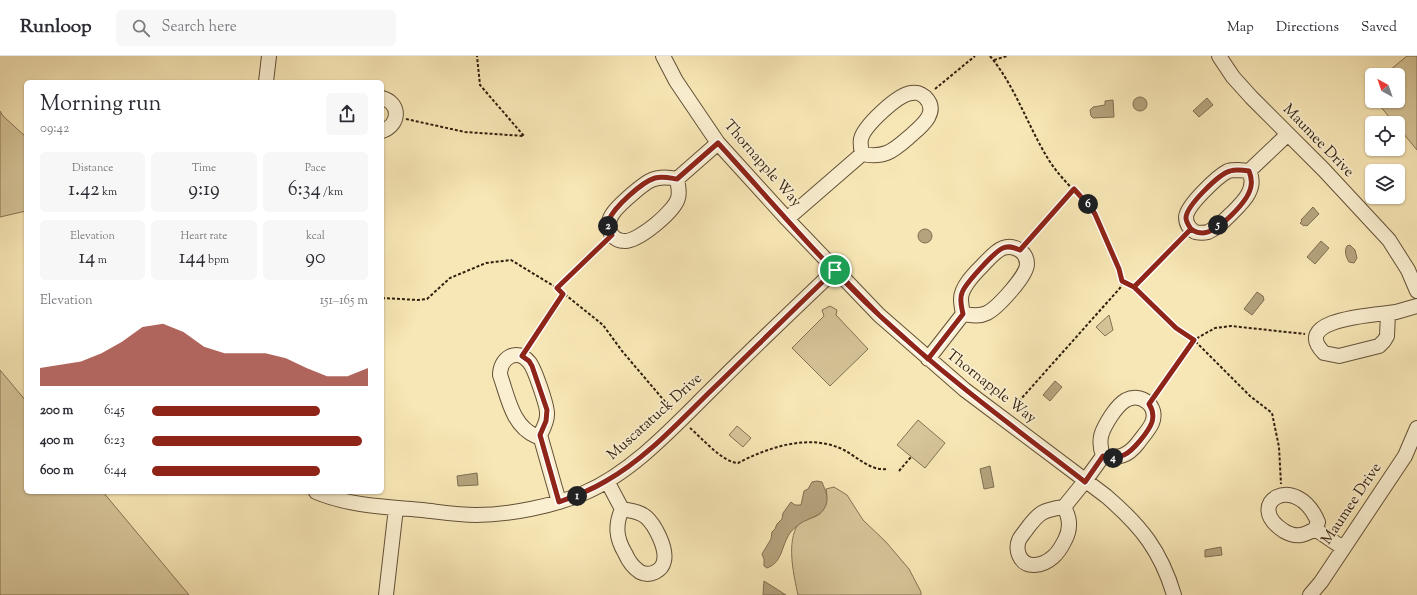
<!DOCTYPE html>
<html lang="en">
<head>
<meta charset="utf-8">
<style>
	:root { --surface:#fff; --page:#f7f7f7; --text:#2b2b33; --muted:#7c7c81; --line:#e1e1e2; --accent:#8f2418 }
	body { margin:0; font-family:"Sorts Mill Goudy",serif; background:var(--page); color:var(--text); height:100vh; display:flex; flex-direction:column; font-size:15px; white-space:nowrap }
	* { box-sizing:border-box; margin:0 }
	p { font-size:13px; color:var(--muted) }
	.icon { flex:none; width:22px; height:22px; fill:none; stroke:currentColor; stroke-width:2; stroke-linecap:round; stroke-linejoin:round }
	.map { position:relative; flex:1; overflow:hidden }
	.sheet { position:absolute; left:24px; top:24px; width:360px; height:414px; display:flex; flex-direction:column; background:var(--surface); border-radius:6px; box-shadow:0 1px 3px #0004 }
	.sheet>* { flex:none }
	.needle { width:26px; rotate:320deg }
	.fabs { position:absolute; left:1365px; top:12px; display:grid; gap:8px }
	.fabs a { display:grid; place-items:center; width:40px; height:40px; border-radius:6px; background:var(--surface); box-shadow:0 1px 3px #0004; font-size:20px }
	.pin { position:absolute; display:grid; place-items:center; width:34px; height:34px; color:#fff; margin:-17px; border:2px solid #fff; border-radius:50%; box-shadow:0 1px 4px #0007 }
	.km { position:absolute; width:20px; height:20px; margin:-10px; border-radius:50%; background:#222; color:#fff; font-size:11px; line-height:20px; text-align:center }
	.round { display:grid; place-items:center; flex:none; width:42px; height:42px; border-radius:6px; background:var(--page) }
	.head { display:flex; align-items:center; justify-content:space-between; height:68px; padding:0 16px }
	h1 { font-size:22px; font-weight:600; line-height:30px }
	.stats { display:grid; grid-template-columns:repeat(3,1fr); gap:6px; height:68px; padding:4px 16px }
	.stats div { display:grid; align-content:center; border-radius:6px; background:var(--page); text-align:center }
	.stats b { font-size:20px; font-weight:600 }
	.stats small { font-size:11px; font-weight:400 }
	.stats p { font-size:11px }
	.chart { height:112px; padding:8px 16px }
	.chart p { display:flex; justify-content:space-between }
	.chart svg { width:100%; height:72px; margin-top:4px; fill:var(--accent); opacity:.7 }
	ul { padding:0 16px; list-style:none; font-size:13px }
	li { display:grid; grid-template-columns:64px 48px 1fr; align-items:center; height:30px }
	li i { height:10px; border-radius:5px; background:var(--accent) }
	header { display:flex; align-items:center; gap:24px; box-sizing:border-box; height:56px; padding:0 20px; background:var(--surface); border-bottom:1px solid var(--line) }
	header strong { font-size:19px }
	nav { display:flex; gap:22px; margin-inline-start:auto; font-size:14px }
	.search { width:280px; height:36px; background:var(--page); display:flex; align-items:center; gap:10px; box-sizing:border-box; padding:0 14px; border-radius:6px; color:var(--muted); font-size:15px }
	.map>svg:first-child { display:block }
	.green { fill:#d6c599; stroke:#847254 }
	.water { fill:#b4a37d; stroke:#806e51 }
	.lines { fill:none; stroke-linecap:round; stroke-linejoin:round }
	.minor-casing { stroke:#635138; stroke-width:16 }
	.path { stroke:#311f0e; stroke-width:2; stroke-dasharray:3 2; stroke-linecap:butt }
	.minor { stroke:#faefd0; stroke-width:14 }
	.route-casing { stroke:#fff; stroke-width:8 }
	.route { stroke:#8f2418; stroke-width:5 }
	.labels { text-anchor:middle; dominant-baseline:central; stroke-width:3.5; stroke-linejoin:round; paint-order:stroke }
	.street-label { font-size:15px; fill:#311f0e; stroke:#faefd0 }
</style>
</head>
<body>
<header>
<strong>Runloop</strong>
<div class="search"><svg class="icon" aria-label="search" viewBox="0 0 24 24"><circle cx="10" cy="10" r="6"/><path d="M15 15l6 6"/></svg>Search here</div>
<nav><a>Map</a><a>Directions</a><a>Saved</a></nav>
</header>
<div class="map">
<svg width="1417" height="539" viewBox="0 0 1417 539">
	<rect width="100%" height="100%" fill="#f8e7b6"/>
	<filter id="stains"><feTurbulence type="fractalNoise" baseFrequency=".005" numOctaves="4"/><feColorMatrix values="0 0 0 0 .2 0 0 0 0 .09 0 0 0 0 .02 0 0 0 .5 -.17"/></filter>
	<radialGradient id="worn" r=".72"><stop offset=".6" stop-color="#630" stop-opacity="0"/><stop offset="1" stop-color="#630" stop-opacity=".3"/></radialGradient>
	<path class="green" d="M1407 0H1417V94L1398 71V67H1394L1376 45H1398V19H1384Z
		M0 55 3 60 26 81V155L0 161Z
		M830 250 837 254 836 259 868 293 830 330 792 292 824 260 822 254Z
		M1109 259 1113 274 1105 280 1096 271Z
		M0 314 26 345V436H103L189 539H0Z
		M918 364 945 387 925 412 897 389Z
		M737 370 751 382 743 391 729 379Z
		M834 431 847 439 863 464 886 486 909 513 921 536V539H798C794 520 787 491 796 472 803 458 823 467 826 445 827 440 827 437 826 433Z"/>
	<path class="water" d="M1133 48a7 7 0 1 1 14 0a7 7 0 1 1-14 0Z
		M1207 42 1213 49 1199 61 1193 55Z
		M1113 44 1114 61 1093 62 1091 60 1090 54 1093 51 1105 49V45Z
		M1313 151 1319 158 1307 170 1305 169 1304 170 1300 167 1302 165 1301 164Z
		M918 180a7 7 0 1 1 14 0a7 7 0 1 1-14 0Z
		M1321 185 1329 192 1315 208 1307 201Z
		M1350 189 1355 194 1357 202 1354 207 1349 206C1346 201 1344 195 1347 190Z
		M1257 236 1263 240 1264 244 1252 259 1244 253Z
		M1055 325 1062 331 1050 345 1043 339Z
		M990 410 994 431 984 433 980 413Z
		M477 417 478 429 458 430 457 420Z
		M817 425 822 426C825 434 829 440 826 449 822 459 815 460 807 464 801 466 794 472 790 477 781 490 783 506 767 512L764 510V503L762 498 771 483 772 476 775 473 777 468 782 463 783 457 791 446 795 449H801L804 435 808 433 812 426Z
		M1221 491 1222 499 1205 501V494Z
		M764 525 786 539H763Z"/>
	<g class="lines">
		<defs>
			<path id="minor" d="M663 0 676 25 718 87 787 163 879 259 965 334 1106 440C1141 470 1161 495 1174 539
				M1219 0 1233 21 1251 41 1324 114 1389 184 1408 214 1417 235
				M266 26 269 0
				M382 42C401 47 400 69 382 75
				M1238 114 1249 115C1258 133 1242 147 1231 158 1224 165 1217 172 1208 176 1204 177 1200 177 1195 176 1190 173 1186 168 1186 161 1187 149 1218 120 1228 115 1231 114 1235 114 1238 114Z
				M1249 115 1288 78
				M677 123C678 129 680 136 678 142 675 155 639 185 625 185 620 185 615 183 612 179 601 163 620 149 631 139 647 125 655 118 677 123L718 87
				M787 163 862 98C861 93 860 88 861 83 864 70 897 39 911 37 917 36 920 37 925 41 941 57 919 72 908 82 892 96 884 102 862 98
				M1388 257 1387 280 1384 285 1379 290 1339 300 1324 297C1289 262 1378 259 1396 256 1403 254 1410 252 1417 250
				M928 303 963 258C962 253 961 248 961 243 961 231 974 218 982 210 988 204 995 195 1003 192 1014 188 1027 196 1027 208 1027 220 997 252 987 257 979 261 971 259 963 258
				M540 379 536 380C512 370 508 341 500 319 500 302 517 291 529 306 534 311 548 351 547 359 547 366 543 373 540 379L559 446
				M607 425 622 453C615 469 616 482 625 497 628 504 634 512 640 516 650 521 662 515 664 505 667 492 655 469 646 461 639 455 631 455 622 453
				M316 436C349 450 387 451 422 454 440 456 458 459 476 459 509 459 554 450 584 437 635 415 677 367 716 329 755 290 795 252 835 214
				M1064 451C1070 462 1071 473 1065 484 1062 490 1058 497 1053 501 1043 510 1025 514 1019 499 1017 494 1017 489 1019 484 1021 480 1024 477 1026 474 1039 456 1043 454 1064 451L1085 425 1103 400C1097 383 1102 374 1111 360 1115 354 1119 348 1126 344 1141 336 1159 350 1152 367 1149 374 1142 381 1138 387 1128 400 1118 403 1103 400
				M1315 473C1303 480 1296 482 1284 475 1242 448 1296 414 1318 466L1315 473 1343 492
				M386 539 396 452
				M1310 539 1321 526 1405 400 1417 372"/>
		</defs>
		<use href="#minor" class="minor-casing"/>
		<path class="path" d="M990 0C1015 30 1027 68 1047 101 1058 120 1076 136 1091 152L1095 158 1119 213 1123 225 1120 232 1012 353
			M994 4 1007 0
			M935 33 975 0
			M406 63 465 76 524 80 480 29 477 0
			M1028 186 1074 134
			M1123 225 1134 231 1176 271 1192 282 1250 340 1272 357 1279 391 1281 428
			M1134 230 1183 181
			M557 232 603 269 622 295 673 355
			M382 242 418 244 427 243 450 222 486 207 511 204 557 232 604 187
			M528 291 563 238
			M1156 339 1194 284 1215 272 1231 270 1305 278
			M690 372C702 382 722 406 738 407 769 391 810 377 844 394 857 401 871 415 886 413
			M899 415 911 401"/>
		<use href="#minor" class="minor"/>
	</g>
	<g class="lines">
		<defs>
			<path id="route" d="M835 214C796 251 758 289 720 326 685 359 649 401 606 425 591 434 576 440 559 446L540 379 546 365 547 354 532 310 529 305 522 300 563 238 557 232 612 179C609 174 607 170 609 164 614 151 642 126 655 122 663 120 670 122 677 123L718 87C771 145 822 206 880 260 944 320 1015 372 1085 426L1103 400C1111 402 1117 402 1124 399 1133 395 1149 375 1152 366 1154 359 1153 354 1149 348L1194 284 1176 272 1134 231 1191 173C1195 176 1198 177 1203 177 1218 176 1249 145 1251 130 1252 125 1251 120 1249 115 1243 114 1236 113 1230 115 1219 118 1186 150 1186 162 1186 166 1189 170 1191 173L1134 231 1122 225 1119 213 1095 158 1091 152 1074 133 1020 194C1015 192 1009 189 1003 192 995 195 964 229 962 237 959 244 962 252 963 258L928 303 879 259 835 214"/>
		</defs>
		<use href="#route" class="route-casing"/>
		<use href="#route" class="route"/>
	</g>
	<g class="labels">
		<g class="street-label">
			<text transform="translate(1318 85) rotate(46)">Maumee Drive</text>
			<text transform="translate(762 108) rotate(49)">Thornapple Way</text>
			<text transform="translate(991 331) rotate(38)">Thornapple Way</text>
			<text transform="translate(655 361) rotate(-42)">Muscatatuck Drive</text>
			<text transform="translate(1352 448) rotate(-56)">Maumee Drive</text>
		</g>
	</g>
	<rect width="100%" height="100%" filter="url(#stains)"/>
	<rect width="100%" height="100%" fill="url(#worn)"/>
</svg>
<div class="fabs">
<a><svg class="needle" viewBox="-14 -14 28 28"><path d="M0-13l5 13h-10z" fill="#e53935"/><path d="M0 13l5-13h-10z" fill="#7c7c81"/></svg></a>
<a><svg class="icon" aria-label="locate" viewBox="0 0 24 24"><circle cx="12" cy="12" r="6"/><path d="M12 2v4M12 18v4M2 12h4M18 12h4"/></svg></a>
<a><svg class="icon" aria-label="layers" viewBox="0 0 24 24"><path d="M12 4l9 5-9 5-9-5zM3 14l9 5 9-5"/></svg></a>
</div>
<div class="pin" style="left:835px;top:214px;background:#1e9e55"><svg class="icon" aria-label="arrive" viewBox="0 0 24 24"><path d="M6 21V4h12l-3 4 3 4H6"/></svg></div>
<b class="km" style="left:577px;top:440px">1</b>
<b class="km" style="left:608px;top:170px">2</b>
<b class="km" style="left:1113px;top:402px">4</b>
<b class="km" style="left:1218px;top:169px">5</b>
<b class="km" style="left:1088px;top:148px">6</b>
<section class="sheet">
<div class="head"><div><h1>Morning run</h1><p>09:42</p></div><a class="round"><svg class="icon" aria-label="share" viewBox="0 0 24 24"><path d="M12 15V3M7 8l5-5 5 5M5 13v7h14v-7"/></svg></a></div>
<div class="stats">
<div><p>Distance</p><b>1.42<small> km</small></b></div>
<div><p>Time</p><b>9:19</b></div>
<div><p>Pace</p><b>6:34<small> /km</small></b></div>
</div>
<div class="stats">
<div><p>Elevation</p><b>14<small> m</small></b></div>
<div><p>Heart rate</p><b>144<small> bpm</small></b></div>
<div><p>kcal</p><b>90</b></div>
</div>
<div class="chart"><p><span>Elevation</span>151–165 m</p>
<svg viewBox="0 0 160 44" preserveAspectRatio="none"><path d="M0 44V33L10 31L20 29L30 24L40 17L50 8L60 6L70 11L80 20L90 24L100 24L110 24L120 27L130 33L140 38L150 38L160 33V44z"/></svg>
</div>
<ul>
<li><b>200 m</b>6:45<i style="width:78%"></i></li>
<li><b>400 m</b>6:23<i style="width:97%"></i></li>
<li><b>600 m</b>6:44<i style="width:78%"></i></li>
</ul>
</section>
</div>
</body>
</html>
